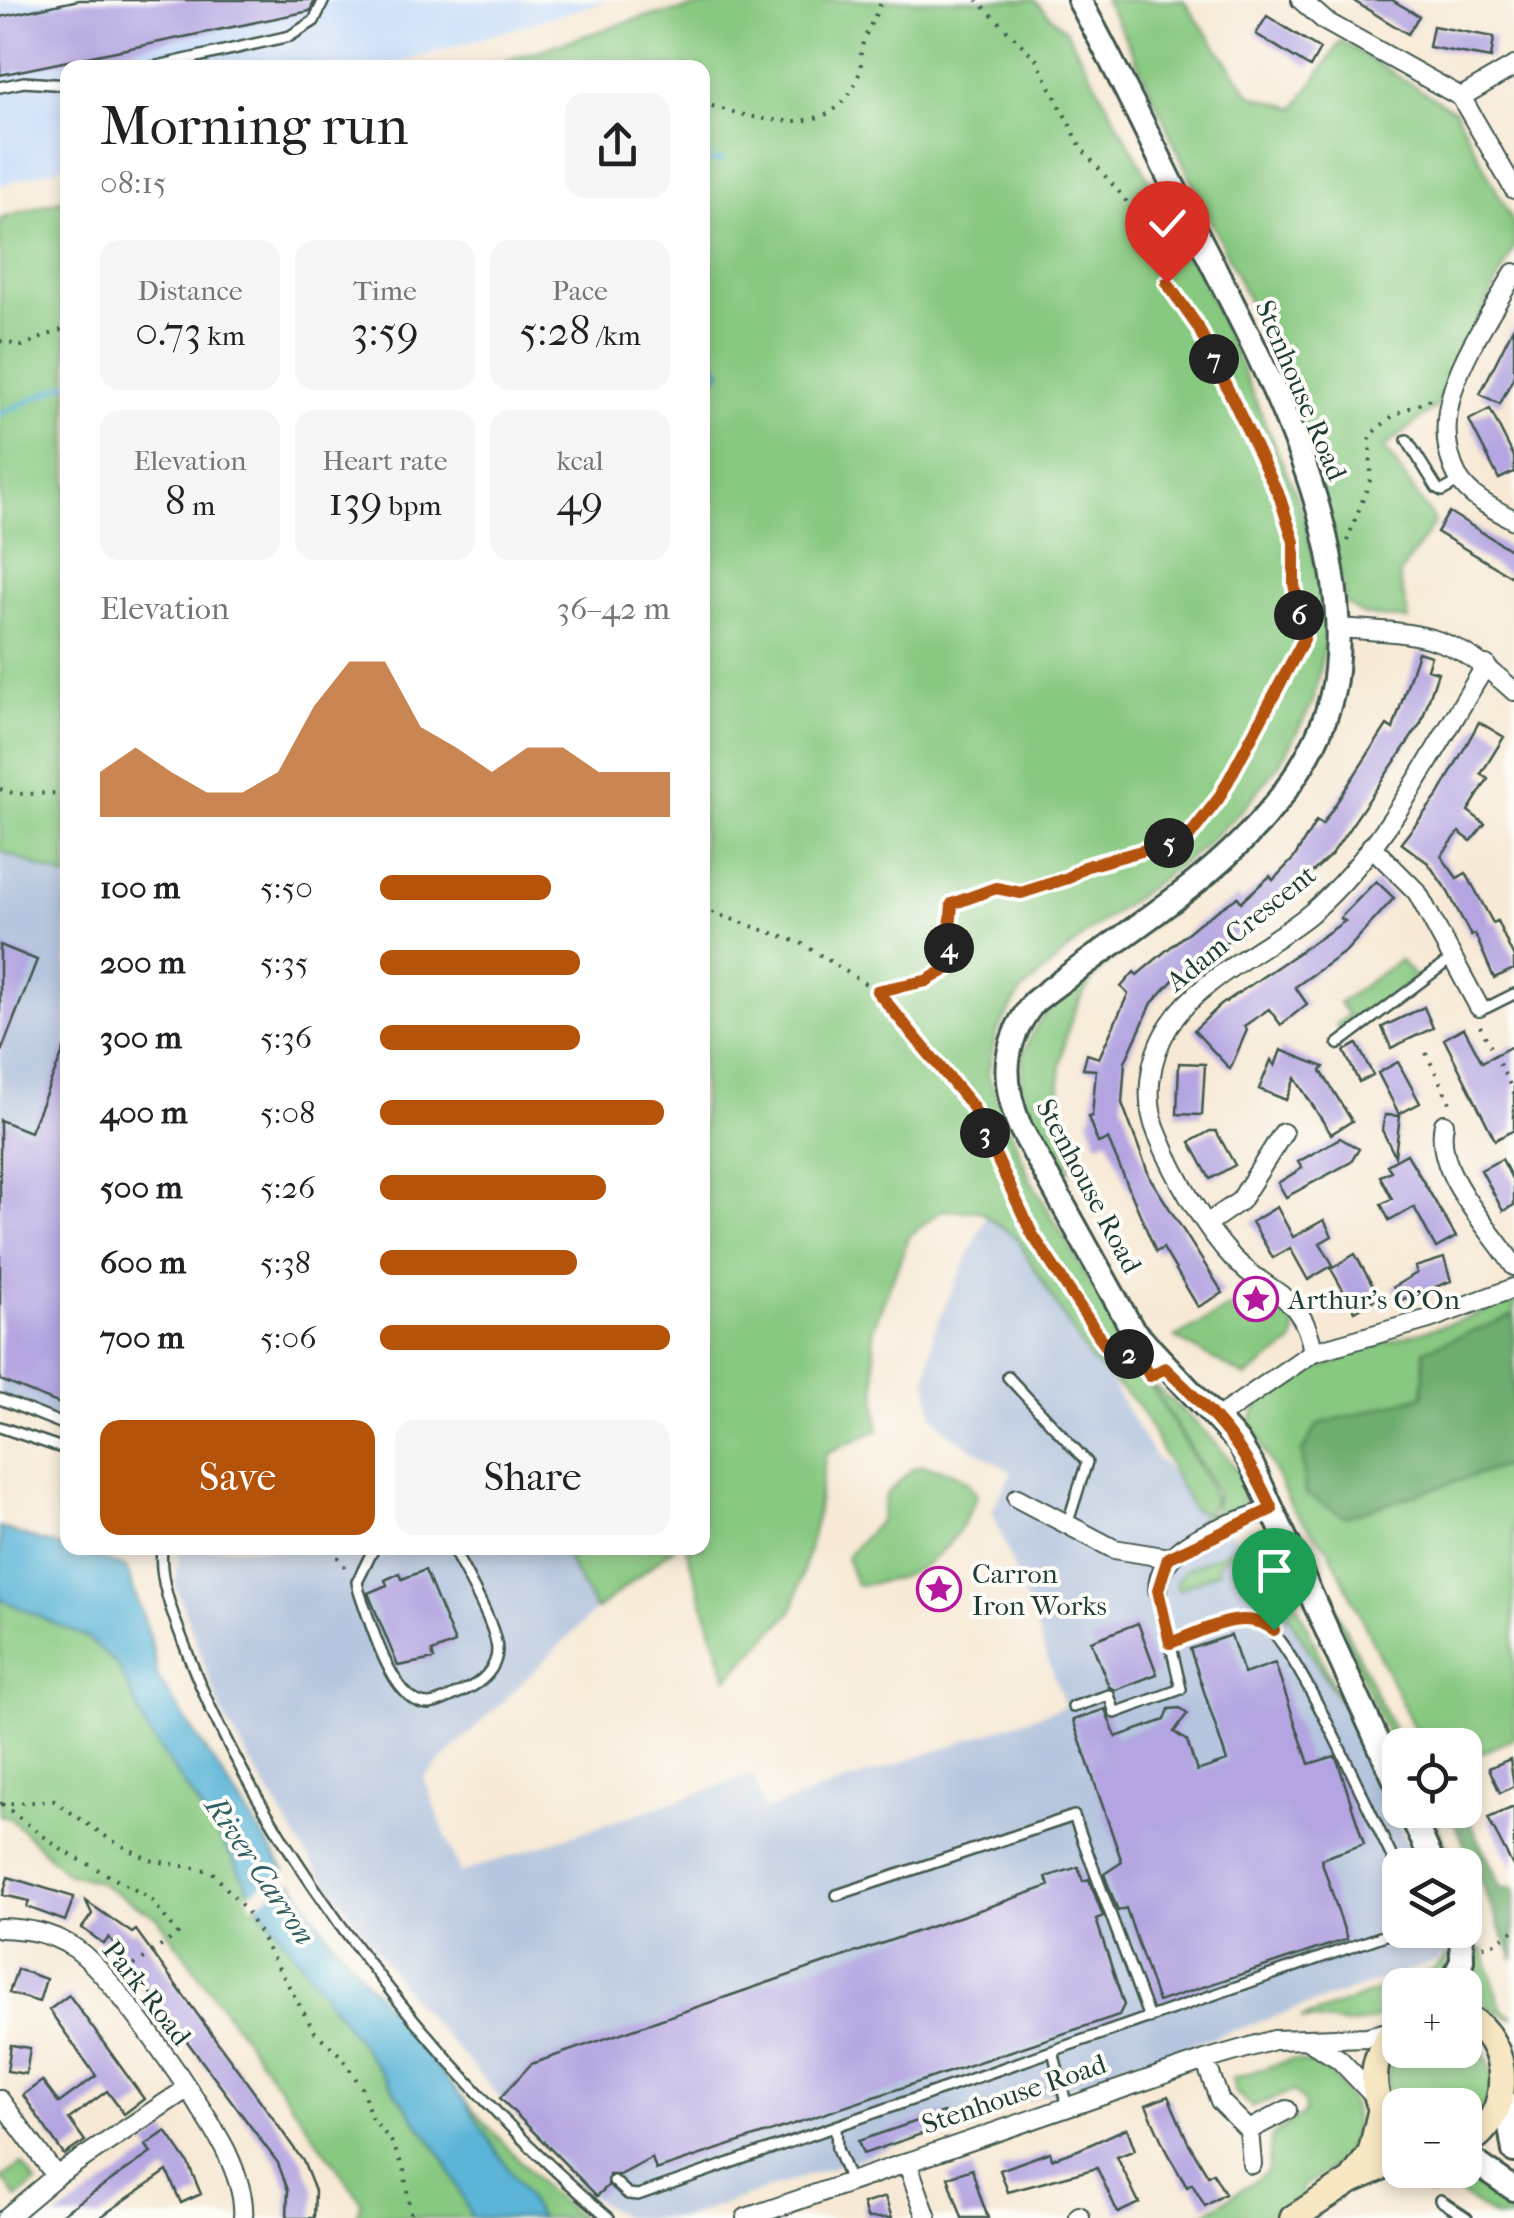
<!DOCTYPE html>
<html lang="en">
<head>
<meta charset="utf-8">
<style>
	:root { --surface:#fff; --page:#f6f6f6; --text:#202124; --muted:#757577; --accent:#b45309 }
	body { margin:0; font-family:"IM FELL French Canon",serif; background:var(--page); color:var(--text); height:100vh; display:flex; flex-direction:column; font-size:38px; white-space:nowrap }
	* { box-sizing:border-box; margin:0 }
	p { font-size:32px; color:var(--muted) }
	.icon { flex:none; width:55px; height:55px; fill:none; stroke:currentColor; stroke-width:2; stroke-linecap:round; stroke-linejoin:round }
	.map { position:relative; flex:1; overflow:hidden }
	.drawer { position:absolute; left:60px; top:60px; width:650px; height:1495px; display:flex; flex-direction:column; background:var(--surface); border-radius:20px; box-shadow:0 5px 15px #0003 }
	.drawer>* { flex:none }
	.tools { position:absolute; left:1382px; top:1728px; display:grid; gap:20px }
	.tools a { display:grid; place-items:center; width:100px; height:100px; border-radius:20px; background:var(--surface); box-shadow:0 5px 15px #0003; font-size:50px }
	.pin { position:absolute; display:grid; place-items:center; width:85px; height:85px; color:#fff; margin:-102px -42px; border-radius:50% 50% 50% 0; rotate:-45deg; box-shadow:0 0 10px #0007 }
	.pin .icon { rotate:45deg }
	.km { position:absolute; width:50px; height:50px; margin:-25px; border-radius:50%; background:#222; color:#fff; font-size:28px; line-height:50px; text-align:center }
	.round { display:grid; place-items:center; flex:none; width:105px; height:105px; border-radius:20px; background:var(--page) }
	.overview { display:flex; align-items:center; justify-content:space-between; height:170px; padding:0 40px }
	h1 { font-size:55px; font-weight:600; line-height:75px }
	.stats { display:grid; grid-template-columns:repeat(3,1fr); gap:15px; height:170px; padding:10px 40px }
	.stats div { display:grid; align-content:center; border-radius:20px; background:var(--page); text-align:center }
	.stats b { font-size:42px; font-weight:600 }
	.stats small { font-size:28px; font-weight:400 }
	.stats p { font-size:28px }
	.chart { height:280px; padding:20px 40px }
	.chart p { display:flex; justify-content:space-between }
	.chart svg { width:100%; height:180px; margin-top:10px; fill:var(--accent); opacity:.7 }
	.cta { display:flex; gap:20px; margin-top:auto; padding:20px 40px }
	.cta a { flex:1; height:115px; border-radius:20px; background:var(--accent); color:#fff; font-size:40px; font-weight:600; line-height:115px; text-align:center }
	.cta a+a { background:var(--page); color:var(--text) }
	ul { padding:0 40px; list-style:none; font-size:32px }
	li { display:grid; grid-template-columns:160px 120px 1fr; align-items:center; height:75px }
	li i { height:25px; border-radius:12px; background:var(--accent) }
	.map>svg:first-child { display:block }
	.built { fill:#c8ddf9 }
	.industrial { fill:#b6c6de }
	.green { fill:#88c981; stroke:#54835a; stroke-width:2.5 }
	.forest { fill:#6ead6f; stroke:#467552; stroke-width:2.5 }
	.water { fill:#5bb5d8; stroke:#3d7986; stroke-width:2.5 }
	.pier { fill:#f7e9d5 }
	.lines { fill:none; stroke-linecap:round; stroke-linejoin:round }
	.stream { stroke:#5bb5d8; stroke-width:5 }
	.building { fill:#b4a4e1 }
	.service-casing { stroke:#3f574c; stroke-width:14 }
	.minor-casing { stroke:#3f574c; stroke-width:22 }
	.tertiary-casing { stroke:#3f574c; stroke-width:28 }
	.secondary-casing { stroke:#3f574c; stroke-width:30 }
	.path { stroke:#3f574c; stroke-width:4; stroke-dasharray:2.5 8; stroke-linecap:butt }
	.service { stroke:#fff; stroke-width:9 }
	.minor { stroke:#fff; stroke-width:18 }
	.tertiary { stroke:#fff; stroke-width:22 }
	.secondary { stroke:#f7e8c3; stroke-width:25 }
	.route-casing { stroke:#fff; stroke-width:20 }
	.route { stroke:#b45309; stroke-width:12 }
	.labels { text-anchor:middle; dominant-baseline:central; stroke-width:8; stroke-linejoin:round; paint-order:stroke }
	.street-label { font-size:28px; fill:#1f3d34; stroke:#fdfcf7 }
	.poi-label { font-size:28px; fill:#1f3d34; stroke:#fdfcf7; text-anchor:start }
	.water-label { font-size:30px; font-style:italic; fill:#316165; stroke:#fdfcf7 }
</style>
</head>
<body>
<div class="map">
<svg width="1514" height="2218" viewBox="0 0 1514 2218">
	<rect width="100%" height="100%" fill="#fdfcf7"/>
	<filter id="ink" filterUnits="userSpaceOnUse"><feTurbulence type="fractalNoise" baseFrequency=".01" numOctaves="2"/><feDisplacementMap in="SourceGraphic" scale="20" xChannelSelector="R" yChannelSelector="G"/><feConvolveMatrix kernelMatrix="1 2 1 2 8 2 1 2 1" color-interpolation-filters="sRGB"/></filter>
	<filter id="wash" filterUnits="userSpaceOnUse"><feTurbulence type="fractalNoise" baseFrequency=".0048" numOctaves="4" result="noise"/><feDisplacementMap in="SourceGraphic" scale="40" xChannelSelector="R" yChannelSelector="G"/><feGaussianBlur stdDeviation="2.25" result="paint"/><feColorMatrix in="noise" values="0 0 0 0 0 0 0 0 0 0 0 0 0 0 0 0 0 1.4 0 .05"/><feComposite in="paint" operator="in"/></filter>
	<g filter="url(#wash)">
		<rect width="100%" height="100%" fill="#f7e9d5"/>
		<path class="built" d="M0 0H608L387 67 68 68 67 165 0 186Z"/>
		<path class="industrial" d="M0 851 67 878V1434L0 1408Z
			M997 1193 1154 1455 1254 1557 1356 1729 1417 1865H1400V1930H1446L1450 1949 1435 1962 683 2218H624L583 2191 416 2004 304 1851 223 1716 176 1587 179 1548H561L596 1610 424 1778 460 1873 753 1775 765 1810 1065 1706 992 1510 1012 1472 952 1436 933 1415 927 1380 933 1333Z"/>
		<path class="green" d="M738 0H1034L1067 32 1197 265 1300 504 1321 588 1326 637 1313 702 1280 763 1245 807 1200 850 1087 933 1021 992 996 1033 988 1074 1030 1179 1211 1488 1214 1504 1205 1513 1192 1509 1139 1406 1090 1360 1016 1238 980 1211 942 1210 910 1235 873 1328 878 1430 826 1453 814 1529 793 1610 727 1679 686 1548H702V68H483L644 17Z
			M1104 0H1183L1251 95 1296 108 1341 41 1455 111 1514 224V248L1436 407 1384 447 1435 522 1399 575 1409 620 1363 615 1345 603C1324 449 1253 310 1187 171 1160 115 1137 53 1104 0Z
			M67 198H68L67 878 0 851V219Z
			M1186 897C1158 921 1108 955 1089 985 1051 1041 1056 1109 1071 1171L1063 1170C1047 1143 1024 1112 1022 1079 1016 1001 1131 939 1186 897Z
			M1400 960 1416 978 1343 1034 1336 1025 1348 1015 1339 1003Z
			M1248 1297 1260 1305 1266 1300C1282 1312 1302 1320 1293 1343L1246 1377 1175 1338Z
			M1514 1298V1738L1465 1761V1745H1422L1329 1550 1293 1510 1251 1423C1258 1386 1303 1372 1338 1362L1337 1357 1468 1318Z
			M1149 1381C1170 1401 1261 1471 1242 1503 1234 1516 1214 1521 1201 1526L1197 1519 1215 1511 1216 1490Z
			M922 1466C946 1470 965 1472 977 1495 953 1553 920 1581 856 1585L846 1557 880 1520 886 1495 913 1468Z
			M1248 1541 1266 1545 1277 1558 1340 1702 1255 1559C1243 1551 1226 1551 1217 1565L1219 1571 1178 1590 1176 1583 1185 1570Z
			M561 1548H674L596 1610Z
			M0 1599 88 1638 118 1666 147 1730 227 1849 255 1900 445 2160 472 2218H356L361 2201 158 1918 98 1882 66 1873 11 1819 0 1815Z
			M1327 1600 1333 1603 1399 1742 1400 1763Z
			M1421 1810H1430L1455 1865H1446Z
			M1483 1949 1501 2008 1514 2017C1475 2012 1474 1982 1477 1950Z
			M1448 1955 1445 1973 1435 1985H1400V2007C1350 2033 1352 2022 1301 2019L1432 1971Z
			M1465 2032C1499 2053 1501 2106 1465 2126V2105H1400V2115C1383 2092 1384 2072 1396 2047L1400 2043V2050H1465Z
			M1290 2060C1337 2062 1373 2111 1344 2155 1334 2170 1317 2178 1301 2187L1303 2197 1270 2218H1199L1267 2172 1272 2136 1305 2113 1304 2103 1293 2091 1252 2107 1235 2092 1233 2078Z
			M463 2099 548 2192 580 2218H540Z
			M22 2164 36 2183 17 2198 2 2178Z
			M1455 2173 1481 2182 1514 2211V2218H1496L1457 2192 1428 2195 1418 2174Z"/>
		<path class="forest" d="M1514 1315V1463L1346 1517 1305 1494 1302 1451 1318 1424 1423 1396 1424 1350Z
			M1449 1810H1465L1502 1888H1514V1960Z"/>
		<path class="water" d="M702 339 722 372 703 389H702Z
			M0 1527C42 1544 85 1551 126 1568L150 1636 158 1678 325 1931 463 2099 540 2218H472L445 2160 255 1900 227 1849 147 1730 118 1666 88 1638 0 1599Z"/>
		<path class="pier" d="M289 1869 296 1879 252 1906 246 1895Z"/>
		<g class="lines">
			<path class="stream" d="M702 162 722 160
				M0 414 68 383"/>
		</g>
		<g id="blocks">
			<path class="building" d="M79 0H315L310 11 0 75V17Z
				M1352 0H1392L1419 16 1408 34Z
				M1267 16 1320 49 1310 67 1256 34Z
				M1433 26 1494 37 1491 58 1429 47Z
				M1514 326V376L1500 404 1480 394Z
				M1490 409 1514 457V472L1499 479 1469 420Z
				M1449 512 1514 552V578L1437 532Z
				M1418 652 1431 656 1427 669 1438 672 1421 723 1332 854 1270 912 1178 975 1152 1003 1125 1062 1122 1103 1150 1178 1223 1293 1198 1307 1163 1248 1156 1252 1108 1139 1098 1143 1088 1117 1092 1116 1096 1070 1083 1069 1087 1054 1099 1058 1128 994 1121 987 1134 972 1137 975 1199 923 1238 897 1241 902 1270 876 1273 880 1294 858 1316 821 1322 825 1387 725 1393 729Z
				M1479 722 1504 737 1481 774 1488 779 1468 811 1485 824 1471 841 1459 832 1441 856 1457 878 1466 873 1493 923 1497 921 1514 958V969L1494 978 1475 934 1471 936 1448 892 1428 863 1401 843 1439 794Z
				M1376 881 1394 898 1346 951 1295 987 1307 1004 1281 1025 1269 1009 1244 1026 1247 1030 1230 1069 1194 1030 1221 1005 1345 921 1340 918Z
				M0 945 37 960 1 1052H0Z
				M1424 1007 1433 1028 1391 1048 1382 1027Z
				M1464 1028 1482 1062 1514 1045V1130L1495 1140 1444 1039Z
				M68 1040V1385L60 1404 0 1380V1120L30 1132Z
				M1357 1044 1373 1075 1359 1082 1344 1051Z
				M1281 1050 1324 1067 1321 1071 1352 1121 1331 1134 1295 1078 1286 1100 1259 1089 1271 1060 1275 1066Z
				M1398 1062 1420 1103 1399 1114 1378 1073Z
				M1179 1063 1205 1064 1202 1115 1177 1114Z
				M1385 1115 1400 1116 1395 1156 1382 1130Z
				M1210 1131H1216L1235 1165 1210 1179 1190 1142Z
				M1340 1138 1359 1149 1351 1162 1286 1197 1278 1183 1302 1168 1298 1162Z
				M1407 1154 1456 1237 1436 1248 1414 1207 1389 1220 1381 1204 1392 1199 1380 1176 1391 1171 1387 1165Z
				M1502 1159 1514 1183V1205L1503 1211 1481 1170Z
				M1277 1207 1293 1237 1324 1220 1332 1236 1320 1243 1333 1265 1308 1280 1290 1248 1273 1258 1252 1222Z
				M1355 1254 1379 1297 1355 1311 1331 1269Z
				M1444 1258 1451 1281 1401 1300 1393 1287 1417 1273 1415 1267Z
				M425 1570 455 1643 432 1652 434 1659 398 1666 368 1593 387 1585 385 1580 400 1573 402 1579Z
				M1138 1623 1157 1674 1116 1690 1109 1687 1091 1641Z
				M1231 1635 1244 1674 1275 1663 1309 1764 1335 1756 1338 1762 1364 1844 1321 1859 1347 1939 1158 2002 1126 1908 1118 1911 1104 1874 1122 1862 1073 1720 1105 1709 1116 1737 1165 1720 1169 1709 1180 1708 1187 1714 1174 1732 1187 1741 1197 1771 1227 1761 1190 1649Z
				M1510 1759 1514 1786 1500 1793 1489 1768Z
				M1514 1807V1868L1488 1818Z
				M1078 1867 1083 1881 1089 1879 1103 1916 1096 1919 1124 2005 1119 2015 656 2170 652 2158 620 2175H609L608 2186 597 2196 500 2098 531 2064 1049 1886 1046 1877Z
				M8 1877 74 1897 65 1921 27 1907 29 1901 3 1895Z
				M86 1901 132 1933 136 1930 270 2114 303 2161 315 2191 314 2218H287L288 2190 278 2163 109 1937 104 1944 82 1928 92 1914Z
				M17 1969 46 1979 39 2002 9 1993Z
				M69 1995 144 2099 124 2114 107 2091 69 2119 85 2141 64 2155 23 2095 42 2081 59 2103 96 2076 49 2010Z
				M11 2045 30 2048 26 2074 7 2071Z
				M1168 2096 1188 2142 1208 2176 1213 2173 1225 2194 1205 2206 1192 2184 1187 2187 1167 2153 1146 2105Z
				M944 2112 948 2125 863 2154 858 2141Z
				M1127 2128 1135 2150 1117 2157 1139 2203 1118 2213 1097 2168 1008 2192 1000 2170 1050 2152 1052 2159 1078 2150Z
				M166 2131 188 2163 201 2194 181 2203 167 2171 99 2218H56L151 2153 146 2145Z
				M972 2169 980 2196 988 2218H962L953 2192 948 2177Z
				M885 2197 892 2218H867L863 2204Z"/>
		</g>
	</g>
	<g filter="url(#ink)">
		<use href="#blocks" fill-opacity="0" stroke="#3f574c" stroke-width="2.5"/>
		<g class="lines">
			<defs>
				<path id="service" d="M149 68 290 36 314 21 324 0
					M0 87 24 82 68 85
					M1407 440 1437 488 1442 491 1460 481
					M1479 1007 1486 1008 1514 994
					M1338 1044 1451 959
					M1008 1377 1087 1462 1067 1525
					M0 1399 68 1426
					M0 1427 68 1450
					M162 1548C158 1584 177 1624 189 1657 264 1852 448 2084 609 2218
					M374 1548 357 1582 359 1591C370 1620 392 1705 429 1704 439 1704 455 1694 465 1690 481 1683 497 1669 497 1650 496 1625 466 1575 454 1551L447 1548
					M1171 1643C1195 1634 1233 1612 1258 1620 1293 1632 1377 1831 1400 1873
					M1073 1707 1109 1695 1115 1713 1181 1689 1158 1590
					M837 1895 1074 1816 1149 2018
					M1053 2051 1067 2107
					M836 2127 837 2149 850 2181
					M614 2181 628 2194 638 2195 1400 1930
					M1440 2200 1467 2218"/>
				<path id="minor" d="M1301 0 1325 21 1461 97 1514 189
					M1461 97 1514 66
					M1514 273C1481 333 1420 408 1459 479 1470 498 1496 510 1514 520
					M1337 628C1421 633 1449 632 1514 691
					M1371 846 1417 892 1479 1007
					M1444 1124C1433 1173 1490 1228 1514 1266
					M1208 1223 1240 1201 1283 1133
					M1313 1352C1303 1292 1270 1296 1233 1258 1203 1226 1175 1176 1158 1135 1143 1101 1149 1057 1169 1026 1201 976 1266 950 1311 913 1386 848 1434 749 1486 665
					M1217 1418 1313 1352 1429 1319 1514 1288
					M1017 1498 1114 1549 1169 1558
					M1158 1590C1158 1540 1234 1524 1272 1509
					M0 1928C28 1929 49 1932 73 1947 110 1970 205 2109 226 2151 235 2170 245 2197 243 2218
					M1305 2039 1339 2059 1376 2098
					M1205 2060 1220 2101 1249 2130 1252 2164
					M0 2100 56 2176
					M1249 2130 1287 2110
					M907 2162 927 2218
					M1079 2216 1080 2218
					M6 2218 56 2176 185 2090
					M746 2218 1205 2060 1274 2040 1367 2037 1395 2030"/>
				<path id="tertiary" d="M1079 0C1118 70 1152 144 1188 216 1255 349 1352 517 1336 670 1332 715 1309 758 1283 794 1220 880 1117 936 1034 1002 1002 1043 1001 1080 1020 1127L1132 1329 1238 1442 1252 1465 1400 1791
					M1409 1810 1434 1865
					M1452 1985 1462 1960 1461 1930
					M1506 2102 1514 2151
					M1465 2155 1514 2189"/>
				<path id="secondary" d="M1465 2016C1514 2041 1514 2119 1465 2144
					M1400 2026C1365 2056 1367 2103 1400 2133
					M1352 2180 1371 2153 1381 2110
					M1293 2218 1352 2180 1400 2159"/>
			</defs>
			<use href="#service" class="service-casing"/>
			<use href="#minor" class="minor-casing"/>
			<use href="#tertiary" class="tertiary-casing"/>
			<use href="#secondary" class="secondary-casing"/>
			<path class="path" d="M702 103C753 118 836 146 859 74 862 67 860 58 861 51 864 34 876 16 882 0
				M0 341 22 346 68 327
				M1347 541 1371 478 1370 435 1394 415 1433 398
				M0 789 16 794 68 793
				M702 909 801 943 877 991 926 981 947 969 952 904 996 888 1021 893 1068 877 1084 867 1188 838 1219 798 1303 639 1294 584 1295 542 1226 383 1197 327 1167 283 1125 199 1082 149 1036 59 977 0
				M877 991 973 1107 1032 1234 1105 1345 1119 1357 1126 1355
				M1480 1026 1514 1093
				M1426 1053 1452 1107
				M331 1548 348 1571
				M0 1804 54 1801 111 1840 150 1860 211 1871 246 1910 314 2031 340 2055 362 2088 371 2117 391 2141 404 2169 411 2218
				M2 1804 60 1849 150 1898 178 1934 122 1974
				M1483 1946 1496 1943 1514 1930"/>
			<use href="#service" class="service"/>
			<use href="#minor" class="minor"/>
			<use href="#tertiary" class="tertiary"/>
			<use href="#secondary" class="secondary"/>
		</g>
	</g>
	<g class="lines" filter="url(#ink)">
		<defs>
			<path id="route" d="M1167 283 1198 327 1280 498 1294 542V584L1304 639 1219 798 1188 838 1084 867 1068 878 1021 893 996 888 952 904 947 969 926 981 877 991 973 1107 1032 1234 1105 1345 1119 1358 1135 1352 1150 1376 1165 1368C1218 1419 1241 1441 1272 1509L1168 1558 1158 1590 1170 1643C1204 1631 1243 1606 1274 1630"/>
		</defs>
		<use href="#route" class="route-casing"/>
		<use href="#route" class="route"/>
	</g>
	<defs>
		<symbol id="sight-ring" viewBox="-11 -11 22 22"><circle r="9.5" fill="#fdfcf7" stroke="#b5179e" stroke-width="1.5"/><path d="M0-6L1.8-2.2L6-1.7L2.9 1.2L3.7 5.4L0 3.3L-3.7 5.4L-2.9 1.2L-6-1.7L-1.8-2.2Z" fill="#b5179e"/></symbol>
	</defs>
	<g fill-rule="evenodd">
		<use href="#sight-ring" x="1231" y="1274" width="50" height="50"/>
		<use href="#sight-ring" x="914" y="1564" width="50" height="50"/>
	</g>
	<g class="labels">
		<g class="street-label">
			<text transform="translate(1301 390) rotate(67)">Stenhouse Road</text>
			<text transform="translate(1241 928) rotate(-39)">Adam Crescent</text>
			<text transform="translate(1089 1186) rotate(62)">Stenhouse Road</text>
			<text transform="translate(147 1993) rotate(52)">Park Road</text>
			<text transform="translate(1014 2094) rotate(-19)">Stenhouse Road</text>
		</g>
		<g class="poi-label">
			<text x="1288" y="1299">Arthur's O'On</text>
			<text x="972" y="1573">Carron<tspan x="972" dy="32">Iron Works</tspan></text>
		</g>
		<g class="water-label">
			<text transform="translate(260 1871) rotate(56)">River Carron</text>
		</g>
	</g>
</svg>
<div class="tools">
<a><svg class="icon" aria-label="locate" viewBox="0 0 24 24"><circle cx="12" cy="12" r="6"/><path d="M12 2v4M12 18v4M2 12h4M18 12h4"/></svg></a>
<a><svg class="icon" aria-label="layers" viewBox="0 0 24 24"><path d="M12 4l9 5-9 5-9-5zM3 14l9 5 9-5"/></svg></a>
<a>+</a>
<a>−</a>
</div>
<div class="pin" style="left:1274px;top:1630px;background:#1e9e55"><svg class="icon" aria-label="arrive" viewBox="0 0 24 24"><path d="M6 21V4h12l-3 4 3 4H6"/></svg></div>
<div class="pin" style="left:1167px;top:283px;background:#d93025"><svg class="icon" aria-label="check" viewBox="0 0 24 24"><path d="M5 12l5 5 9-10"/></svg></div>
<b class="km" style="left:1129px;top:1354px">2</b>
<b class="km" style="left:985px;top:1133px">3</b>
<b class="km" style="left:949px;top:948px">4</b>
<b class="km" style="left:1169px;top:843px">5</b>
<b class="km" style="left:1299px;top:615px">6</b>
<b class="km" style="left:1214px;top:359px">7</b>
<section class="drawer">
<div class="overview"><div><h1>Morning run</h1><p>08:15</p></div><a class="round"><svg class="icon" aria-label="share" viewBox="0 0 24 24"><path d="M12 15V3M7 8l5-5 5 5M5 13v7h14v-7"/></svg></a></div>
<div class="stats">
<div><p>Distance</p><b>0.73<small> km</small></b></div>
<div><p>Time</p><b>3:59</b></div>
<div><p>Pace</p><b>5:28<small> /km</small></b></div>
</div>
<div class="stats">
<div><p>Elevation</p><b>8<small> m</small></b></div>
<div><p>Heart rate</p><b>139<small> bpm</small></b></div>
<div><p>kcal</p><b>49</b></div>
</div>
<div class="chart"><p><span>Elevation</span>36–42 m</p>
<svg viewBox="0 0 160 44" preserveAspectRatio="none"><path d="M0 44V33L10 27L20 33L30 38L40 38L50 33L60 17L70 6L80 6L90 22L100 27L110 33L120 27L130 27L140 33L150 33L160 33V44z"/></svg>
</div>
<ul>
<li><b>100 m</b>5:50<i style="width:59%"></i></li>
<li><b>200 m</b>5:35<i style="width:69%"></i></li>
<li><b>300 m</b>5:36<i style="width:69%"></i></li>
<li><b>400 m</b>5:08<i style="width:98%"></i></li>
<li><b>500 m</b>5:26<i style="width:78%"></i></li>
<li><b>600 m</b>5:38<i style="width:68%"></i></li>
<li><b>700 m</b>5:06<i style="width:100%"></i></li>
</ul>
<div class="cta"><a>Save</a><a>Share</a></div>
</section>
</div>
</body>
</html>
